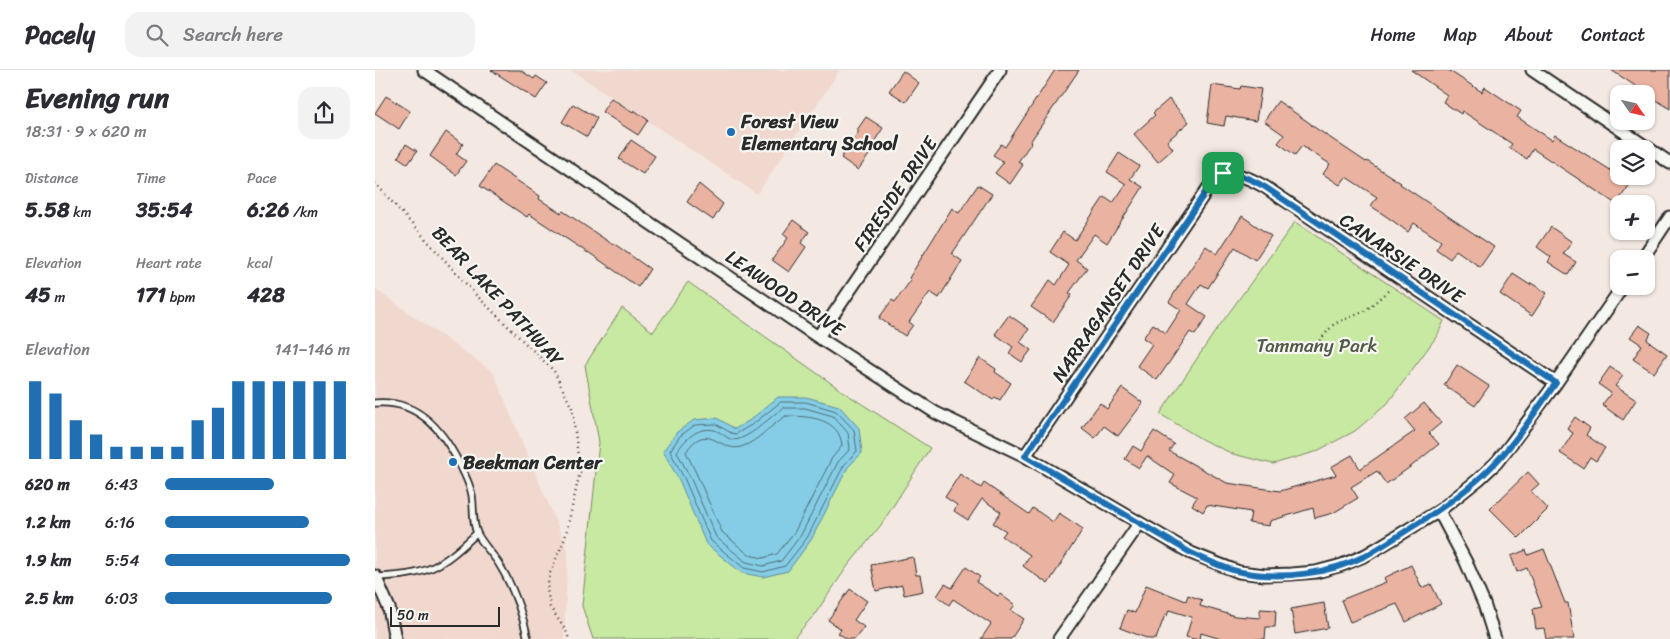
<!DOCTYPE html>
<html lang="en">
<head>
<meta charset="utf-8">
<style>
	:root { --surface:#fff; --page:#f2f2f3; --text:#2b2b33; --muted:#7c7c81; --line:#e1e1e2; --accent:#1f6fb2 }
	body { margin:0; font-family:Sriracha,sans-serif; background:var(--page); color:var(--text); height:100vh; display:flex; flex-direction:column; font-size:19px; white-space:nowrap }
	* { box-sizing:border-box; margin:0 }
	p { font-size:16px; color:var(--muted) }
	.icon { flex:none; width:28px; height:28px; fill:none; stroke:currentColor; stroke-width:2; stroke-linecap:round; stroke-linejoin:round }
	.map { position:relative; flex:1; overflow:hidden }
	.details { display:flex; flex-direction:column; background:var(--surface); width:375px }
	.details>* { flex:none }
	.needle { width:32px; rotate:124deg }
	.fabs { position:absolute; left:1235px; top:15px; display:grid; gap:10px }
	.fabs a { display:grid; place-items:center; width:45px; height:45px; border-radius:10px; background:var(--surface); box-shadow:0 1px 4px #0004; font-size:25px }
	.scale { position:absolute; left:15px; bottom:12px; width:110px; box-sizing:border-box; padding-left:5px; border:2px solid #2b2b2b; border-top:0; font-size:14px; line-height:18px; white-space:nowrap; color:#2b2b2b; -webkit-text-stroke:4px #f6f6f2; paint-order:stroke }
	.pin { position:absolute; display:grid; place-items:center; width:42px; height:42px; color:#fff; margin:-21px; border-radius:10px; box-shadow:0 2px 8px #0006 }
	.round { display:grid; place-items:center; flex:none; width:52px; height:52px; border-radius:15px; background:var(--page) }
	.headline { display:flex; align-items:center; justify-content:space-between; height:85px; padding:0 25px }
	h1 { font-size:28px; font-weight:800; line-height:38px }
	.figures { display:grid; grid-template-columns:repeat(3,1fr); gap:8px; height:85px; padding:5px 25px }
	.figures div { display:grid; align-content:center }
	.figures b { font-size:21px; font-weight:800 }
	.figures small { font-size:14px; font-weight:400 }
	.figures p { font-size:14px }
	.chart { height:140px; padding:10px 25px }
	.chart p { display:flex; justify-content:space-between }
	.chart svg { width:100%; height:90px; margin-top:5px; stroke:var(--accent); stroke-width:6 }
	ul { padding:0 25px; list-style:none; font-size:16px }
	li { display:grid; grid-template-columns:80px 60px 1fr; align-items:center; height:38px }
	li i { height:12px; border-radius:6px; background:var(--accent) }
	header { display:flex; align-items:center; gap:30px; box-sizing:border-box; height:70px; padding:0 25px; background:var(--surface); border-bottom:1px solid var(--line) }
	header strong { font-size:24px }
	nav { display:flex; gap:28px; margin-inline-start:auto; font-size:18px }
	.search { width:350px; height:45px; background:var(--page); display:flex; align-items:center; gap:12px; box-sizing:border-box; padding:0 18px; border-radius:15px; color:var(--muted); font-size:19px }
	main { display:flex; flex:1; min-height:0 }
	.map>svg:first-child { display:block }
	.built { fill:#f1d8ce }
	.green { fill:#c8e9a1; stroke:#7a8a66 }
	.water { fill:#85cde6; stroke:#618c9b }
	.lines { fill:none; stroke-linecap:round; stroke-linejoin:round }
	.shore { stroke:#4f6c76; stroke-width:1 }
	.building { fill:#eab2a1; stroke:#2b2b2b }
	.service-casing { stroke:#2b2b2b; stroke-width:9 }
	.minor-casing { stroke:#2b2b2b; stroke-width:15 }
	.path { stroke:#2b2b2b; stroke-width:2.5; stroke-dasharray:1 4; stroke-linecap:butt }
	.service { stroke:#f6f6f2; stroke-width:5.5 }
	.minor { stroke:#f6f6f2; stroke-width:11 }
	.route-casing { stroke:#fff; stroke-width:10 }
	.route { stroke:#1f6fb2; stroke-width:6 }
	.poi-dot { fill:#1f6fb2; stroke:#f6f6f2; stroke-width:2 }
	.labels { text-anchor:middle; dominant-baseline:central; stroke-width:4.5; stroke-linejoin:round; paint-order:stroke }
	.poi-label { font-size:19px; font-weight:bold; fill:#2b2b2b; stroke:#f6f6f2; text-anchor:start }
	.street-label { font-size:19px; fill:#2b2b2b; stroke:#f6f6f2 }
	.park-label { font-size:19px; fill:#525a48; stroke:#f6f6f2 }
</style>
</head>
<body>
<header>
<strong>Pacely</strong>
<div class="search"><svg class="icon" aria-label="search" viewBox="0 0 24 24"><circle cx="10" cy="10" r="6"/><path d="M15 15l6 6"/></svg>Search here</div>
<nav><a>Home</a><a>Map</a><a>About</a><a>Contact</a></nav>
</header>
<main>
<section class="details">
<div class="headline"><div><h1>Evening run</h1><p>18:31 · 9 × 620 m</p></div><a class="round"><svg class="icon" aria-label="share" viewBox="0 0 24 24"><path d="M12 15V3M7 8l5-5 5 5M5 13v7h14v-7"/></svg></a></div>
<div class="figures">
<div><p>Distance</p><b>5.58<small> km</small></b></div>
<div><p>Time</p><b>35:54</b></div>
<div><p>Pace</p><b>6:26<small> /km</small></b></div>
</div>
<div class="figures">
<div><p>Elevation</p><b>45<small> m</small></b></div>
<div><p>Heart rate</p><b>171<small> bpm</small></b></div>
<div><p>kcal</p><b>428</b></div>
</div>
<div class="chart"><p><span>Elevation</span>141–146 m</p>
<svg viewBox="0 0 160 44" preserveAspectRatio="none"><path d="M5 44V6M15 44V12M25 44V25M35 44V32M45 44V38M55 44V38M65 44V38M75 44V38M85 44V25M95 44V19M105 44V6M115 44V6M125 44V6M135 44V6M145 44V6M155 44V6"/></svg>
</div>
<ul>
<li><b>620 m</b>6:43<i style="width:59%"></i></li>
<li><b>1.2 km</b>6:16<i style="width:78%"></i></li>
<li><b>1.9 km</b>5:54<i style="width:100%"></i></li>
<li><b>2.5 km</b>6:03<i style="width:90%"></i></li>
</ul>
</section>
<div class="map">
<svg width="1295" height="569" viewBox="0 0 1295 569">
	<rect width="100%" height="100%" fill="#f4e8e2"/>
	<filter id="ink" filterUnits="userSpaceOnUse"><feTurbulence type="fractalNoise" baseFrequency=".02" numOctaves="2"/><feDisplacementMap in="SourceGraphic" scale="10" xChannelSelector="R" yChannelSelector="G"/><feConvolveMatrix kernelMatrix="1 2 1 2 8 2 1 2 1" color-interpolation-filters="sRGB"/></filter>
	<g filter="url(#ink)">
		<path class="built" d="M196 0H465L382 124Z
			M0 219 118 302 193 481 189 569H0Z"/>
		<path class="green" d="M920 152 1069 251 1062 266 1012 334 980 361 940 382 898 394 858 384 828 370 785 344 837 266Z
			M313 212 470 323 555 378 506 455 472 497 440 544 418 569H218L207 536 224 372 210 295 247 238 278 262Z"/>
		<path class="water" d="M403 327H431L464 336 484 358 487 383 473 397 436 470 413 501 388 507 367 503 331 474 305 412 288 381 302 362 319 350 342 348 360 359 375 350Z"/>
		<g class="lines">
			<path class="shore" d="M406 332H431L461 341 479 360 482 381 469 395 432 468 410 496 388 502 369 498 336 471 310 410 295 381 305 366 320 355 341 354 356 363 361 364 378 354Z
				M408 338H430L458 346 473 363 475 379 463 392 426 465 406 491 388 496 371 492 341 467 315 407 302 382C309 370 323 356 339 360 348 362 354 373 364 369 381 363 393 348 408 338Z
				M411 346C434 346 465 348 467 376L457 388 420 461 402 484 388 488 374 485 347 462 322 405 311 382C332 349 345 383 366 377 384 371 395 355 411 346Z"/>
		</g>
		<path class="building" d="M116 0H145L159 9 161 6 172 13 161 29Z
			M680 0H704L655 72 656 73 643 92 648 95 635 114 620 103 629 92 618 85 626 74 630 77Z
			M1036 0H1073L1107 22 1110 17 1146 41 1142 47 1177 70 1180 65 1256 113 1241 134 1158 79 1152 89 1134 78 1137 74 1116 60 1087 41 1086 44 1068 32 1072 25Z
			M1236 0H1295V39L1259 15Z
			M528 1 544 13 531 32 514 21Z
			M837 15 865 19 866 16 886 19 881 51 851 46 849 56 832 53Z
			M11 26 35 41 24 59 0 43Z
			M236 28 258 42 259 40 273 50 263 65 227 42Z
			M794 29 814 52 792 71 798 79 783 92 759 64 780 45 778 43Z
			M903 31 936 54V55L991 92 992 91 1026 113 1025 114 1119 177 1105 197 1081 180 1075 189 1061 179 1066 171 1039 153 1033 162 1018 151 996 136 1002 127 971 107 965 115 948 104 955 94 927 76 920 85 903 73 909 65 889 51Z
			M198 34 222 48 212 67 187 52Z
			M491 47 508 58 499 72 502 74 483 100 466 88 484 61 482 60Z
			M71 62 88 74 81 84 91 91 81 105 55 86Z
			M256 70 280 86 268 104 244 89Z
			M31 74 42 81 33 94 23 87Z
			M744 83 764 96 755 109 768 117 732 173 719 164 701 190 712 198 694 223 697 225 678 252 656 237 675 210 681 215 694 195 675 182 688 162 700 170 729 127 738 133 751 114 732 102Z
			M119 95 165 126 164 129 186 143 188 141 237 174 238 173 275 199 263 217 213 182V183L154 144 152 147 105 116Z
			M324 114 348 134 338 150 312 132Z
			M603 115 617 124 577 184 587 191 564 228 555 222 534 252 538 255 530 266 504 248 517 230 520 232 536 210 534 208 577 138 584 143Z
			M867 146 896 166 880 190 860 177 833 218 826 214 813 234 832 247 820 265 815 262 782 310 762 296 777 274 768 268 778 254 791 263 806 240 794 232 803 217 831 176 842 184Z
			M418 150 434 162 426 173 431 177 414 202 397 190 413 168 408 164Z
			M1176 157 1197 172 1188 184 1201 192 1193 205 1173 192 1176 187 1162 177Z
			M1138 204 1155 215 1156 213 1172 223 1157 246 1125 224Z
			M634 245 654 259 645 272 656 280 647 292 634 283 638 277 620 264Z
			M1264 255 1276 263 1272 270 1292 284 1279 303 1258 289 1267 275 1255 267Z
			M605 288 621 299 620 302 636 313 625 330 620 327 618 330 589 311Z
			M1082 295 1114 316 1100 336 1069 315Z
			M1235 297 1248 306 1240 316 1261 330 1248 350 1227 335 1236 323 1223 314Z
			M747 318 768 333 743 366 729 356 720 368 707 358 725 333 732 339Z
			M1049 333 1066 353 1054 363 1064 374 1038 395 1011 414 1002 401 976 417 983 428 958 443 940 448 938 438 895 451 894 456 874 453 876 442 832 435 828 442 817 435 822 427 795 413 800 405 772 386 764 398 750 389 758 376 766 381 779 361 799 374 794 381 852 413 905 421 961 405 956 397 977 385 985 399 1040 361 1030 349Z
			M1200 347 1215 358 1211 365 1230 378 1221 391 1215 387 1208 398 1185 383 1198 363 1192 359Z
			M1153 402 1164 414 1156 421 1173 439 1144 468 1115 439Z
			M585 404 606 418 609 413 654 444 658 438 678 452 684 443 708 459 673 514 648 496 655 485 627 466 631 461 618 453 626 442 607 429 593 450 579 441 582 435 570 427Z
			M1169 479 1190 533H1193L1199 569H1171L1169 558 1161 559 1158 539 1167 537 1152 498 1142 502 1136 486 1151 480 1153 485Z
			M538 487 541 505H545L548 521 529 525 527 515 501 521 496 495Z
			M1036 495 1047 518 1056 514 1066 534 1031 552 1022 534 975 552 966 530 1011 512 1009 508Z
			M591 497 605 507 601 512 623 526 625 524 640 535 636 540 649 549 636 569H606L616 554 578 529 574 535 562 526 570 514 577 518Z
			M771 515 811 531 813 525 827 530 825 536 860 546 885 548V539L901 540 900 557H891L890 569H846L826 563 825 569H819L811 567 817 547 794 540 792 546 790 545 781 569H774L745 558 752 540 760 543Z
			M475 519 492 531 479 550 489 557 480 569H472L463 563 466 559 453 550Z
			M949 533 953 558 920 564 916 539Z"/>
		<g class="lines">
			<defs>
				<path id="service" d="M0 333C42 329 67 359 84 393 89 403 95 414 97 425 99 437 97 452 102 463 107 474 118 484 124 494 139 518 147 542 153 569
					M0 507C53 505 64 499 102 463"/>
				<path id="minor" d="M49 0 443 267 561 343 650 386 816 483 864 502 890 505 916 504 941 502 967 495 991 485 1064 441 1104 409 1122 392 1136 374 1181 313 1248 216
					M1157 0 1295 93
					M1267 189 1295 147
					M443 267 625 0
					M650 386 834 117 848 103C865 104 876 109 890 117L1181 313
					M1064 441 1091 492 1109 534 1120 569
					M0 506 14 538 20 569
					M684 569 764 454"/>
			</defs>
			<use href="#service" class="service-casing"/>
			<use href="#minor" class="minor-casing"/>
			<path class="path" d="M0 113 102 226 179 301 197 338 205 402 190 468 175 503 172 519 175 537 191 561 194 569
				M938 278 959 254 990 241 1013 221"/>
			<use href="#service" class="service"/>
			<use href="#minor" class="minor"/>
		</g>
	</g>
	<g class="lines" filter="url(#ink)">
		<defs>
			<path id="route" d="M848 103C865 104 876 109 890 117L1181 313C1162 339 1144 368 1121 392 1096 419 1065 440 1034 459 1020 468 1006 477 992 485 955 504 906 510 866 502 849 499 832 490 816 483L650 386 834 117Z"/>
		</defs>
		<use href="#route" class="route-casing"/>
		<use href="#route" class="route"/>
	</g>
	<g class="poi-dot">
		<circle cx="356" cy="62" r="5"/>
		<circle cx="78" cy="392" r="5"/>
	</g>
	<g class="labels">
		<g class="poi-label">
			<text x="366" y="51">Forest View<tspan x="366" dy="22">Elementary School</tspan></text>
			<text x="88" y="392">Beekman Center</text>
		</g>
		<g class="street-label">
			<text transform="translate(520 124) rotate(-56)">FIRESIDE DRIVE</text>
			<text transform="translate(1027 188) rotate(34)">CANARSIE DRIVE</text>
			<text transform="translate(410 223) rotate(34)">LEAWOOD DRIVE</text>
			<text transform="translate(123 226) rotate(47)">BEAR LAKE PATHWAY</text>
			<text transform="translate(733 233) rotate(-56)">NARRAGANSET DRIVE</text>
		</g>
		<g class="park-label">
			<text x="942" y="275">Tammany Park</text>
		</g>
	</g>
</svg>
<div class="fabs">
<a><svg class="needle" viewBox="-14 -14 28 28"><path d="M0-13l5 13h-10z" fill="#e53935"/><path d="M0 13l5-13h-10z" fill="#7c7c81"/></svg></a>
<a><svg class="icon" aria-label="layers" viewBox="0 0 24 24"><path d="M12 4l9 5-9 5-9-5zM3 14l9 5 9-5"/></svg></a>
<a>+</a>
<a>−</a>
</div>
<div class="scale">50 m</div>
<div class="pin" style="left:848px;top:103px;background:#1e9e55"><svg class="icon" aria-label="arrive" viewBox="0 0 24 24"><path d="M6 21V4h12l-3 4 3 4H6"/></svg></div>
</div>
</main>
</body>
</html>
